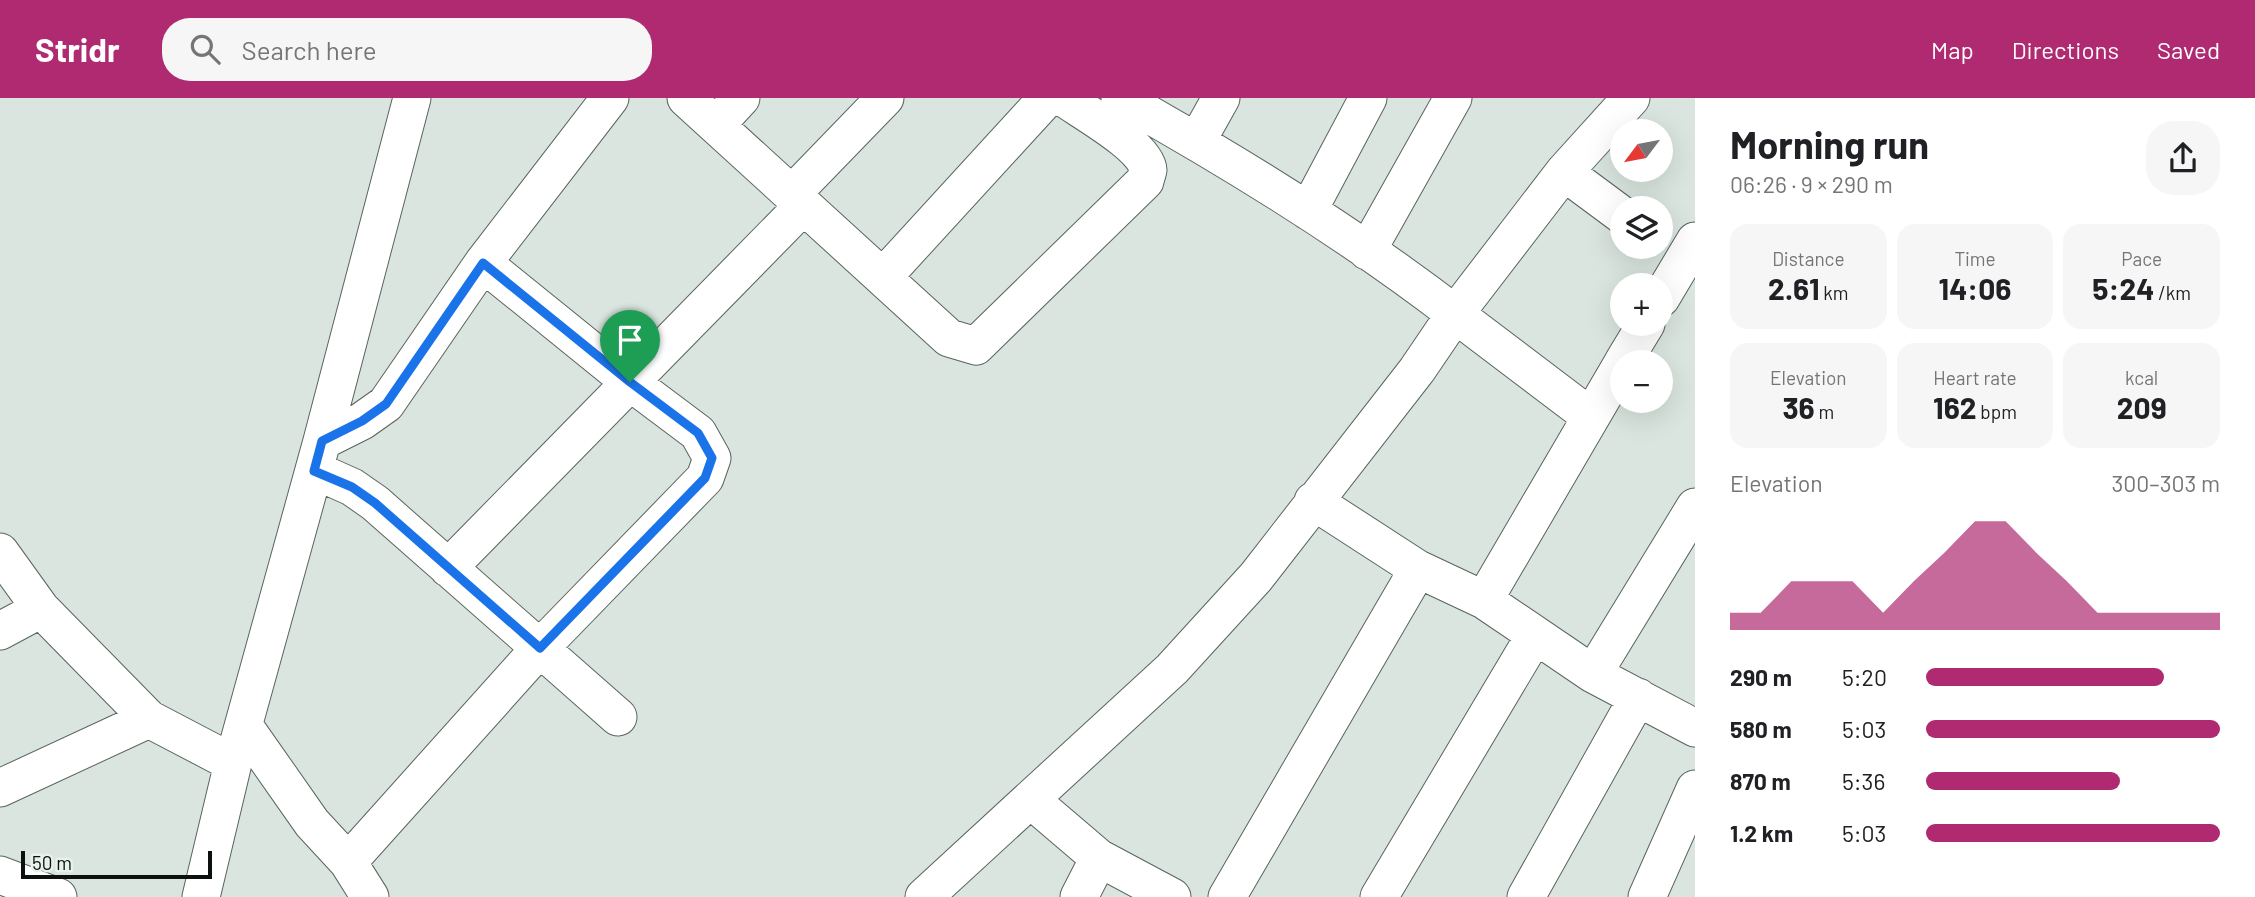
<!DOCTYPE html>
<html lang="en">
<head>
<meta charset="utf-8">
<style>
	:root { --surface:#fff; --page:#f6f6f6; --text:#202124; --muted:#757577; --accent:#af2a71 }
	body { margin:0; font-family:Barlow,sans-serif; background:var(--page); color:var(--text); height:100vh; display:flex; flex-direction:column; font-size:26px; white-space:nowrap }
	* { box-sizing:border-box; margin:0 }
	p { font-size:23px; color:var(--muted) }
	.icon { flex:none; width:38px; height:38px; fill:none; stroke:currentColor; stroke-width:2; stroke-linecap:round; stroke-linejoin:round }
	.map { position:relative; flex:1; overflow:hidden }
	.drawer { display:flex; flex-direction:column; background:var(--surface); width:560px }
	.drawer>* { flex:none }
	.needle { width:46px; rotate:238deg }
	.controls { position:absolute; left:1610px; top:21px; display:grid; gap:14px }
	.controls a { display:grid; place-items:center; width:63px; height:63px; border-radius:50%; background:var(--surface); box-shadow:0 7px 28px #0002; font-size:35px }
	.scale { position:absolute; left:21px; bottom:18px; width:191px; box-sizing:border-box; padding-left:7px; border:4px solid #0c100e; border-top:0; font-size:19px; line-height:24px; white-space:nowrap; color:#0c100e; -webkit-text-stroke:5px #e6f2eb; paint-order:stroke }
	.pin { position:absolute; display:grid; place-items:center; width:60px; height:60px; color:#fff; margin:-72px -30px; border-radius:50% 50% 50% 0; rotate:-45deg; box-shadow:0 0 7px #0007 }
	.pin .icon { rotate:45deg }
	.round { display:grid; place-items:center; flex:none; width:74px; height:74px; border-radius:28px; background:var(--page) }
	.summary { display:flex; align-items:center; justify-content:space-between; height:119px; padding:0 35px }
	h1 { font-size:38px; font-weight:700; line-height:52px }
	.metrics { display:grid; grid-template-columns:repeat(3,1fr); gap:10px; height:119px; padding:7px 35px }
	.metrics div { display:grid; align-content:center; border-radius:18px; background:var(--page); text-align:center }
	.metrics b { font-size:30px; font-weight:700 }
	.metrics small { font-size:19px; font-weight:400 }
	.metrics p { font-size:19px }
	.chart { height:196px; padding:14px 35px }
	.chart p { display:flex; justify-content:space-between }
	.chart svg { width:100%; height:126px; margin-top:7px; fill:var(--accent); opacity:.7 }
	ul { padding:0 35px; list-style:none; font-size:23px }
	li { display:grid; grid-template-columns:112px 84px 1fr; align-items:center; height:52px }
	li i { height:18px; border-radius:9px; background:var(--accent) }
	header { display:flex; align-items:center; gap:42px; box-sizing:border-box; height:98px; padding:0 35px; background:var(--accent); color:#fff }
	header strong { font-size:33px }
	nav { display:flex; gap:38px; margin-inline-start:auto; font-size:24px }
	.search { width:490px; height:63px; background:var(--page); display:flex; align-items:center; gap:18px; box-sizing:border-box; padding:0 24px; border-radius:28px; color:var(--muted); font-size:26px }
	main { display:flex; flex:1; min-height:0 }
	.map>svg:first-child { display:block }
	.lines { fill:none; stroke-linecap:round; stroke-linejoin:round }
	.minor-casing { stroke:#59645e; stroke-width:39 }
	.minor { stroke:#fff; stroke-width:37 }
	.route-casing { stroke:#fff; stroke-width:14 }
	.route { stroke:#1a73e8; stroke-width:9 }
</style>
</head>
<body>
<header>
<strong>Stridr</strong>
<div class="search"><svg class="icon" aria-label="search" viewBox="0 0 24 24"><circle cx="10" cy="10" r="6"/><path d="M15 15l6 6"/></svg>Search here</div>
<nav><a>Map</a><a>Directions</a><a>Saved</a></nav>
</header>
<main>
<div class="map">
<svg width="1695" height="799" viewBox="0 0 1695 799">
	<rect width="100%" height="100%" fill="#d9e5de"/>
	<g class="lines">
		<defs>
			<path id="minor" d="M686 0 949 240 976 248 1145 83C1145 82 1148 73 1148 72 1147 49 1082 13 1064 0
				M716 27 741 0
				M1197 43 1221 0
				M1564 74 1622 117
				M792 96 885 0
				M1308 113 1368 0
				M1367 153 1453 0
				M883 179 1047 0
				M1661 200 1695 143
				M1623 264 1646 226
				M1591 319 1455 216 1564 74 1631 0
				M322 343 362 323 386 306 483 165 610 0
				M314 372 352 389 375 405 618 619
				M1313 403 1418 471 1484 502 1593 576 1695 630
				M0 454 41 511 149 621
				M448 470 804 107
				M1484 502 1622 266
				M0 533 41 511
				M1593 576 1695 409
				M244 628 312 725 348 764 540 550 705 380 712 360 698 335 630 284 483 165
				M0 690 149 621 233 665
				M1031 702 1099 760 1172 799
				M348 764 370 799
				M0 777 58 799
				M201 799 233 665 322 343 412 0
				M924 799 1172 571 1256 479 1417 272 1455 216C1350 135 1236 65 1120 0
				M1079 799 1099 760
				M1227 799 1418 471
				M1379 799 1535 537
				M1526 799 1638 599
				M1647 799 1695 691"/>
		</defs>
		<use href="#minor" class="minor-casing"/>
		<use href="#minor" class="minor"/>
	</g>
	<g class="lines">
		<defs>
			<path id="route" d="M483 165 630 284 698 335 712 360 705 380 540 550 375 405 352 389 314 373 322 343 362 323 386 306Z"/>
		</defs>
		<use href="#route" class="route-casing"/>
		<use href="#route" class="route"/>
	</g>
</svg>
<div class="controls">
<a><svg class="needle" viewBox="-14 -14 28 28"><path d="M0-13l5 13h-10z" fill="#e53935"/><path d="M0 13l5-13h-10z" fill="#757577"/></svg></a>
<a><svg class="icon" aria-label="layers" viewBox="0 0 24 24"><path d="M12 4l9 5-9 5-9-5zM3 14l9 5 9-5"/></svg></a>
<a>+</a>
<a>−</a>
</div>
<div class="scale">50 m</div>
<div class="pin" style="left:630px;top:284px;background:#1e9e55"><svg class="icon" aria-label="arrive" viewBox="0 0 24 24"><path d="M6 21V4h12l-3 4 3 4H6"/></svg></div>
</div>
<section class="drawer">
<div class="summary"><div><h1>Morning run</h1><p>06:26 · 9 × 290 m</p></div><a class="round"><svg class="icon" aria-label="share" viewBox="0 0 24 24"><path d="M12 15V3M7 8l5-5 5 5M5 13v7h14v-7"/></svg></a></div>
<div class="metrics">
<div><p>Distance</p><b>2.61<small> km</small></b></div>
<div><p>Time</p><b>14:06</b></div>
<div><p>Pace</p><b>5:24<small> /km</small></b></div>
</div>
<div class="metrics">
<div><p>Elevation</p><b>36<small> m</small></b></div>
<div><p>Heart rate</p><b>162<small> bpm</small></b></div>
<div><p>kcal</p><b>209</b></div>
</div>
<div class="chart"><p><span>Elevation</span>300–303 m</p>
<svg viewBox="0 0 160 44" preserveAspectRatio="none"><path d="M0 44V38L10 38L20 27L30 27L40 27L50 38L60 27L70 17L80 6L90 6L100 17L110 27L120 38L130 38L140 38L150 38L160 38V44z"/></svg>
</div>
<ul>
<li><b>290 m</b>5:20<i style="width:81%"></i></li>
<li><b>580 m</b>5:03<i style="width:100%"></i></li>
<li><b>870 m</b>5:36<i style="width:66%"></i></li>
<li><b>1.2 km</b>5:03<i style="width:100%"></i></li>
</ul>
</section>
</main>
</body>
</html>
